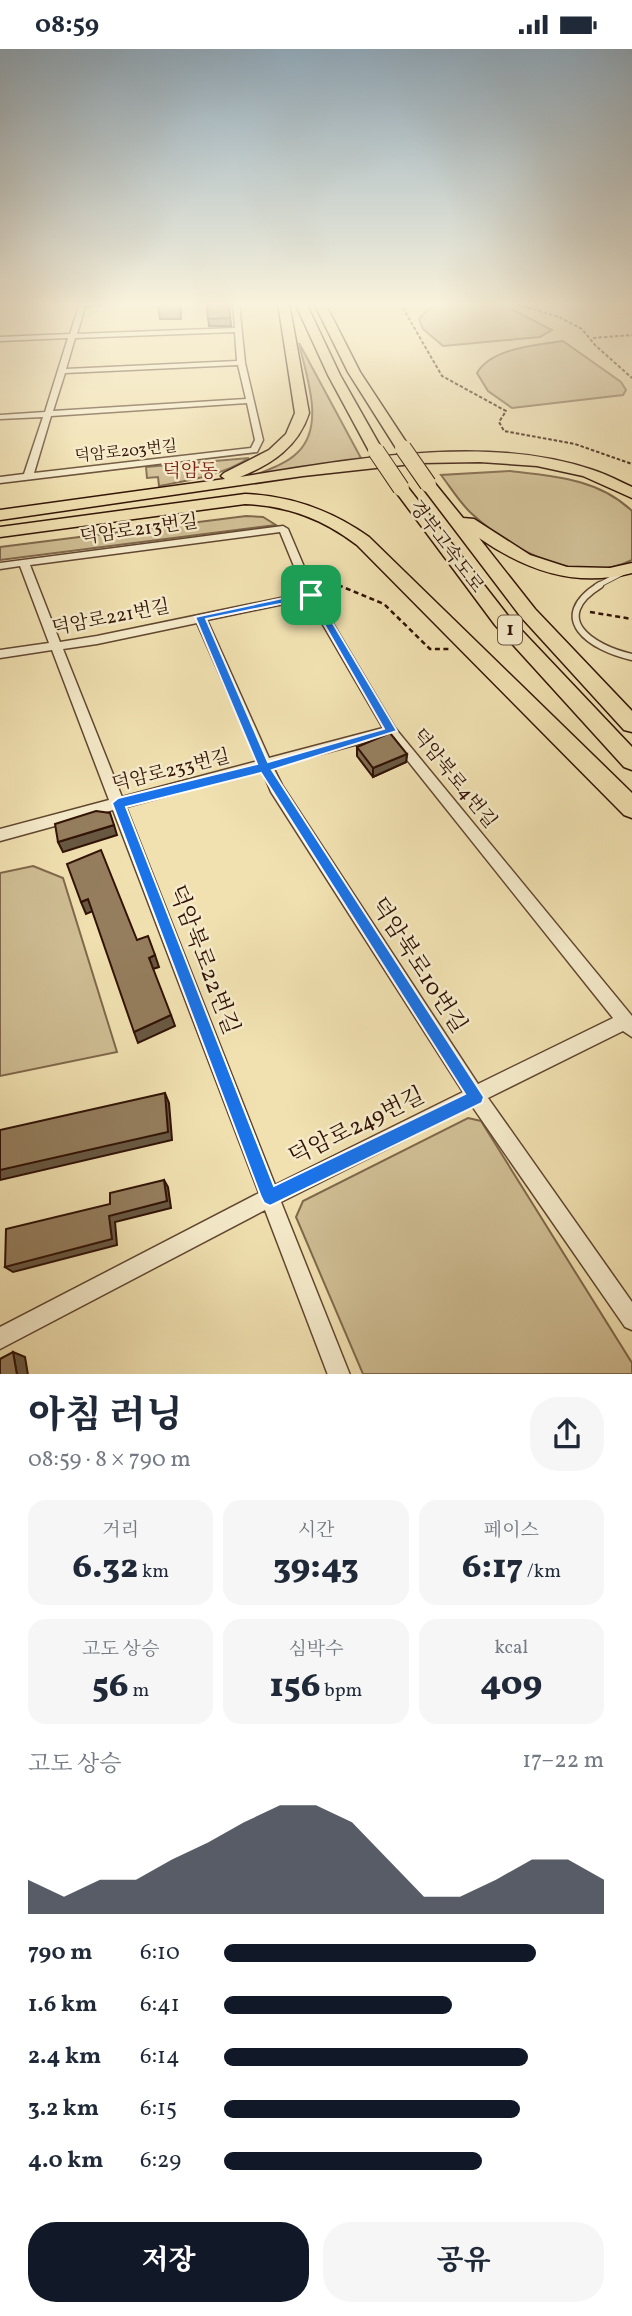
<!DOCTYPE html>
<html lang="ko">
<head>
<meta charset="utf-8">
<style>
	:root { --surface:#fff; --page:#f6f6f7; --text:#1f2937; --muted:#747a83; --accent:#111827 }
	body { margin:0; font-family:Vollkorn,"Noto Serif KR",serif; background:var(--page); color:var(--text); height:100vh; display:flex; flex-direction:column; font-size:26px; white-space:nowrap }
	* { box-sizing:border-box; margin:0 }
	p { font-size:23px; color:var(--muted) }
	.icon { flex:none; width:38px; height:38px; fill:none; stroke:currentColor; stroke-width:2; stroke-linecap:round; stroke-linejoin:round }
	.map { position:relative; height:1325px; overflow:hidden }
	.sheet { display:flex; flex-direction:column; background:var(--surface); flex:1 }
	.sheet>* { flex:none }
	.pin { position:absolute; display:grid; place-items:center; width:60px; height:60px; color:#fff; margin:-30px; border-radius:14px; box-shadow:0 4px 10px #0006 }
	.round { display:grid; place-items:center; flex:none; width:74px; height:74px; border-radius:28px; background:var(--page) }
	.overview { display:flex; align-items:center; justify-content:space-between; height:119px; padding:0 28px }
	h1 { font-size:38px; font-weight:800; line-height:52px }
	.stats { display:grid; grid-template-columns:repeat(3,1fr); gap:10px; height:119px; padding:7px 28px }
	.stats div { display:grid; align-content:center; border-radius:18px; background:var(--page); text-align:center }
	.stats b { font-size:35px; font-weight:800 }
	.stats small { font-size:19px; font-weight:400 }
	.stats p { font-size:19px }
	.chart { height:196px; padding:14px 28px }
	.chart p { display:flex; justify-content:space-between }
	.chart svg { width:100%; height:126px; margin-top:7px; fill:var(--accent); opacity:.7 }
	.cta { display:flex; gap:14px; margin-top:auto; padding:14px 28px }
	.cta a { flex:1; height:80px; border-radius:28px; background:var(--accent); color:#fff; font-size:28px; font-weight:800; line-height:80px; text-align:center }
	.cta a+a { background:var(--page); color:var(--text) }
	ul { padding:0 28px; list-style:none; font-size:23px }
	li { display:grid; grid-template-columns:112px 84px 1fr; align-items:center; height:52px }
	li i { height:18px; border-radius:9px; background:var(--accent) }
	.status { display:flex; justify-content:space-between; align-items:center; height:49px; padding:0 35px; background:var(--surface); direction:ltr }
	.status svg { height:19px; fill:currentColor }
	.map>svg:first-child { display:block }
	.green { fill:#d0be94; stroke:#80684c; stroke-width:2 }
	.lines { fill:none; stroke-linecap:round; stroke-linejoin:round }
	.lane-far1-casing { stroke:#614630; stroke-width:6 }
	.lane-casing { stroke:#614630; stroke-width:9 }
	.street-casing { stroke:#614630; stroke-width:3 }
	.highway-casing { stroke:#311205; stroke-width:3 }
	.path-far1 { stroke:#311205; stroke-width:2; stroke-dasharray:3.5 2; stroke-linecap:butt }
	.path { stroke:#311205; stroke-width:2.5; stroke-dasharray:5 3.5; stroke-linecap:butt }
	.lane-far1 { stroke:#f6eccc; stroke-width:4.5 }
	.lane { stroke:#f6eccc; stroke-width:6 }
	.street { fill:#f6eccc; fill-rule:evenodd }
	.highway { fill:#f1e1b1; fill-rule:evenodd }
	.highway-bridge-casing { stroke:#311205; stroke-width:18; stroke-linecap:butt }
	.highway-bridge { stroke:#f1e1b1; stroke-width:16 }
	.wall { fill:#806c51; stroke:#311205; stroke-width:2 }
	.shaded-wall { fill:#685842; stroke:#311205; stroke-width:2 }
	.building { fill:#957e5e; stroke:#311205; stroke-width:2 }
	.route { fill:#1a73e8; stroke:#fff; stroke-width:2; fill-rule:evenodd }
	.labels { text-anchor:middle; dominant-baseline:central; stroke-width:5; stroke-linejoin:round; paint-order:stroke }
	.far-street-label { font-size:16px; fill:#311205; stroke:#f6eccc }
	.shield { fill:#f6eccc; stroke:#6c5341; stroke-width:2 }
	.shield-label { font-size:18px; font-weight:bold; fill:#311205 }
	.far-quarter-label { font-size:19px; fill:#7a1f14; stroke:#f6eccc }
	.street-label { font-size:19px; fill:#311205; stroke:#f6eccc }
	.near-street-label { font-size:23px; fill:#311205; stroke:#f6eccc }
</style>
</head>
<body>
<div class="status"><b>08:59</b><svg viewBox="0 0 49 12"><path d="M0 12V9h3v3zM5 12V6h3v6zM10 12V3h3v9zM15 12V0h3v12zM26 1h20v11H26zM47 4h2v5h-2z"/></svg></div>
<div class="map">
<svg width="632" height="1326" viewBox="0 0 632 1326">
	<rect width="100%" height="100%" fill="#f1e1b1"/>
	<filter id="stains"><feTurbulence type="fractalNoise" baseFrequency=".00286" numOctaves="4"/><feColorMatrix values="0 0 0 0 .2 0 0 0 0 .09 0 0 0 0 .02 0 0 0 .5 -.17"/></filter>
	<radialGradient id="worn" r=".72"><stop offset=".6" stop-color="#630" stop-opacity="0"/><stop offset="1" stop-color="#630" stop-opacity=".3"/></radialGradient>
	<path class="green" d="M442 254H500L552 281 540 288 443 297 423 280 419 270 427 261Z
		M563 292 621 333 626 341 623 346 512 359 488 342 477 324C491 299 537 296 563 292Z
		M299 294 362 411 253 427C267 421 286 415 297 404 326 377 306 327 299 294Z
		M249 409C221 427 190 431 159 437L158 428 147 429 146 418Z
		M510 422C554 427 599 430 632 462V511C579 538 511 501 471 464 460 454 451 439 441 426Z
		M246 467 263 468 276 476 0 511V498Z
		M33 817 63 829 117 1003 0 1027V824Z
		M468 1069 481 1072 632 1314V1325H363L296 1168 303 1152Z"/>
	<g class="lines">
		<defs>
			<path id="lane-far1" d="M597 537 624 523"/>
			<path id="lane" d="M600 536C547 569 591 599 632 608"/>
			<path id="street" d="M80 254H110L85 258 77 285 235 279 233 254H239L245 314 263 391 257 403 0 434V428L24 425 43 368 0 370V366L45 363 68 289 0 292V288L70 285ZM235 283 237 312 66 320 75 289ZM238 316 246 350 53 362 65 324ZM247 354 255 391 251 399 34 424 51 367Z
				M283 477 288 480 316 546 395 679 632 967V988L623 982 488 1049 632 1253V1281L625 1278 472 1057 281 1153 350 1326H328L265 1161 0 1300V1278L259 1144 113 761 0 792V780L109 751 52 601 0 609V601L49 594 20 517 0 520V514ZM280 483 305 544 97 587 60 593 30 516ZM308 550 383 679 269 709 207 571ZM197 574 258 712 122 748 63 600 97 595ZM388 687 613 969 478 1035 282 736 273 718ZM262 721 271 743 463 1043 275 1136 126 758Z"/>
			<path id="highway" d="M278 254H289L309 364C298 398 272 415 240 428 348 411 487 384 593 421 606 425 619 432 632 438V449L583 427 537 417 480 413 421 414 303 427 0 471V461L225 430 221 427 224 424 269 401 286 385 295 364Z
				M295 254H306L340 326 383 402 381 405H371L369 402 328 326Z
				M314 254H325L360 323 410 399 408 402 403 403 396 399 348 323Z
				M428 430 433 432 463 469 474 470 530 506 567 518 610 519 632 514V524C575 539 526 521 479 489L535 560 632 662V683L624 681 521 568 420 435Z
				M401 434 406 436 509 568 632 698V721L624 718 495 576 393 439Z
				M245 445C291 447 331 461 369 488L632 744V769L624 766 357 496C323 470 288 457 245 455L0 488V478Z"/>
		</defs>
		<use href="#lane-far1" class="lane-far1-casing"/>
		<use href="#lane" class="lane-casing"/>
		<use href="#street" class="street-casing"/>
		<use href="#highway" class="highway-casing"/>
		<path class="path-far1" d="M400 254 442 327 506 362 499 373 504 382 575 395 632 415
			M512 254 559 268 582 280 595 296 632 329
			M593 289 632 286
			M317 527 342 537"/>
		<path class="path" d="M338 536 384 555 430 600H450
			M590 563 632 570"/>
		<use href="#lane-far1" class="lane-far1"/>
		<use href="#lane" class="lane"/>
		<use href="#street" class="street"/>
		<use href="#highway" class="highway"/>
		<defs>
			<path id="highway-bridge" d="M403 399 428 435
				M376 402 401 439"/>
		</defs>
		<use href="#highway-bridge" class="highway-bridge-casing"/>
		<use href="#highway-bridge" class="highway-bridge"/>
	</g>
	<path class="wall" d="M158 255H181V270H160Z
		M207 255H229L231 277H209Z
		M357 698 407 705 406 713 373 728 357 707Z"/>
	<path class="shaded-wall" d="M179 255H181V270Z
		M407 705 406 713 373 728V719Z
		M114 776 117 786 63 803 58 793Z
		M88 850 93 862 86 865 81 853Z
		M155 906 159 918 153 920 149 909Z
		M171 966 175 977 138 994 134 983Z
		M165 1044 169 1054 172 1091 0 1131V1121Z
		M164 1131 168 1138 171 1159 115 1173 117 1196 13 1223 5 1218 109 1167Z
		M13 1303 25 1308 28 1326H17Z"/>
	<path class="building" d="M207 255H229L230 269 208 270Z
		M390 684 407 705 373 719 357 698Z
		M96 762 110 764 114 776 58 793 55 775Z
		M101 801 137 891 148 887 155 906 149 909 171 966 134 983 88 850 81 853 67 815Z
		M165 1044 168 1083 0 1121V1081Z
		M164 1131 167 1152 109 1167 112 1190 5 1218 6 1180 110 1155V1144Z
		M13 1303 17 1326H0V1310Z"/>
	<linearGradient id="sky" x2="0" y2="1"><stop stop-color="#91aabb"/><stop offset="0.58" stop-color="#f9f2dc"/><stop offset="1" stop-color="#f9f2dc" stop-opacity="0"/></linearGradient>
	<rect width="632" height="440" fill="url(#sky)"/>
	<path class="route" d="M311 543 316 546 397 682 272 721 484 1048 482 1054 270 1157 264 1154 261 1148 112 754 118 749 257 715 195 568ZM309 549 384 680 268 713 206 570ZM261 724 465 1045 274 1137 126 758Z"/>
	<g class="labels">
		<g class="far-street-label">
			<text transform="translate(126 403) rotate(-6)">덕암로203번길</text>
		</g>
		<rect class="shield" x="498" y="566.5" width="24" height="29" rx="5"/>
		<g class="shield-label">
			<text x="510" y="581">1</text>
		</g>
		<g class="far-quarter-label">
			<text x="190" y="423">덕암동</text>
		</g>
		<g class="street-label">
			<text transform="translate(139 481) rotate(-8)">덕암로213번길</text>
			<text transform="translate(446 498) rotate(53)">경부고속도로</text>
			<text transform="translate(111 569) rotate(-11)">덕암로221번길</text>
			<text transform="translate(171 722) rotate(-14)">덕암로233번길</text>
			<text transform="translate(454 730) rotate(51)">덕암북로4번길</text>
		</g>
		<g class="near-street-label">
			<text transform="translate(203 911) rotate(69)">덕암북로22번길</text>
			<text transform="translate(418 917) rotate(57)">덕암북로10번길</text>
			<text transform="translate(357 1078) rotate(-26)">덕암로249번길</text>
		</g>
	</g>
	<rect width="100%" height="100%" filter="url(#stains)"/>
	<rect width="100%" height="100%" fill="url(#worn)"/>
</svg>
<div class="pin" style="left:311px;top:546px;background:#1e9e55"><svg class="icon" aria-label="arrive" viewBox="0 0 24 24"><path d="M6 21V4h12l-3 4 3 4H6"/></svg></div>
</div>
<section class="sheet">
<div class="overview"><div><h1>아침 러닝</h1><p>08:59 · 8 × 790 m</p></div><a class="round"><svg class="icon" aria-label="share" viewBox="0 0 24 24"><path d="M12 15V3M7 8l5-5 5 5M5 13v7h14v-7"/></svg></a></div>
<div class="stats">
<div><p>거리</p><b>6.32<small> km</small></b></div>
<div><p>시간</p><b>39:43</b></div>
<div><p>페이스</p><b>6:17<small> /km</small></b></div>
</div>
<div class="stats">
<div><p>고도 상승</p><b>56<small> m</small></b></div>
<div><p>심박수</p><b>156<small> bpm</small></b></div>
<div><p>kcal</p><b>409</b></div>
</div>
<div class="chart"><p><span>고도 상승</span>17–22 m</p>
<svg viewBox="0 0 160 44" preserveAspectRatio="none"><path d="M0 44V32L10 38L20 32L30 32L40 25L50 19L60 12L70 6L80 6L90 12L100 25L110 38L120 38L130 32L140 25L150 25L160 32V44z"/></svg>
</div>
<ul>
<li><b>790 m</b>6:10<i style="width:82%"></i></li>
<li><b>1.6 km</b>6:41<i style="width:60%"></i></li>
<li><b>2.4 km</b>6:14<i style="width:80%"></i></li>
<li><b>3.2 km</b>6:15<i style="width:78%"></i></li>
<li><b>4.0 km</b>6:29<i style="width:68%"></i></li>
</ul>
<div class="cta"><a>저장</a><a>공유</a></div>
</section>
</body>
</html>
